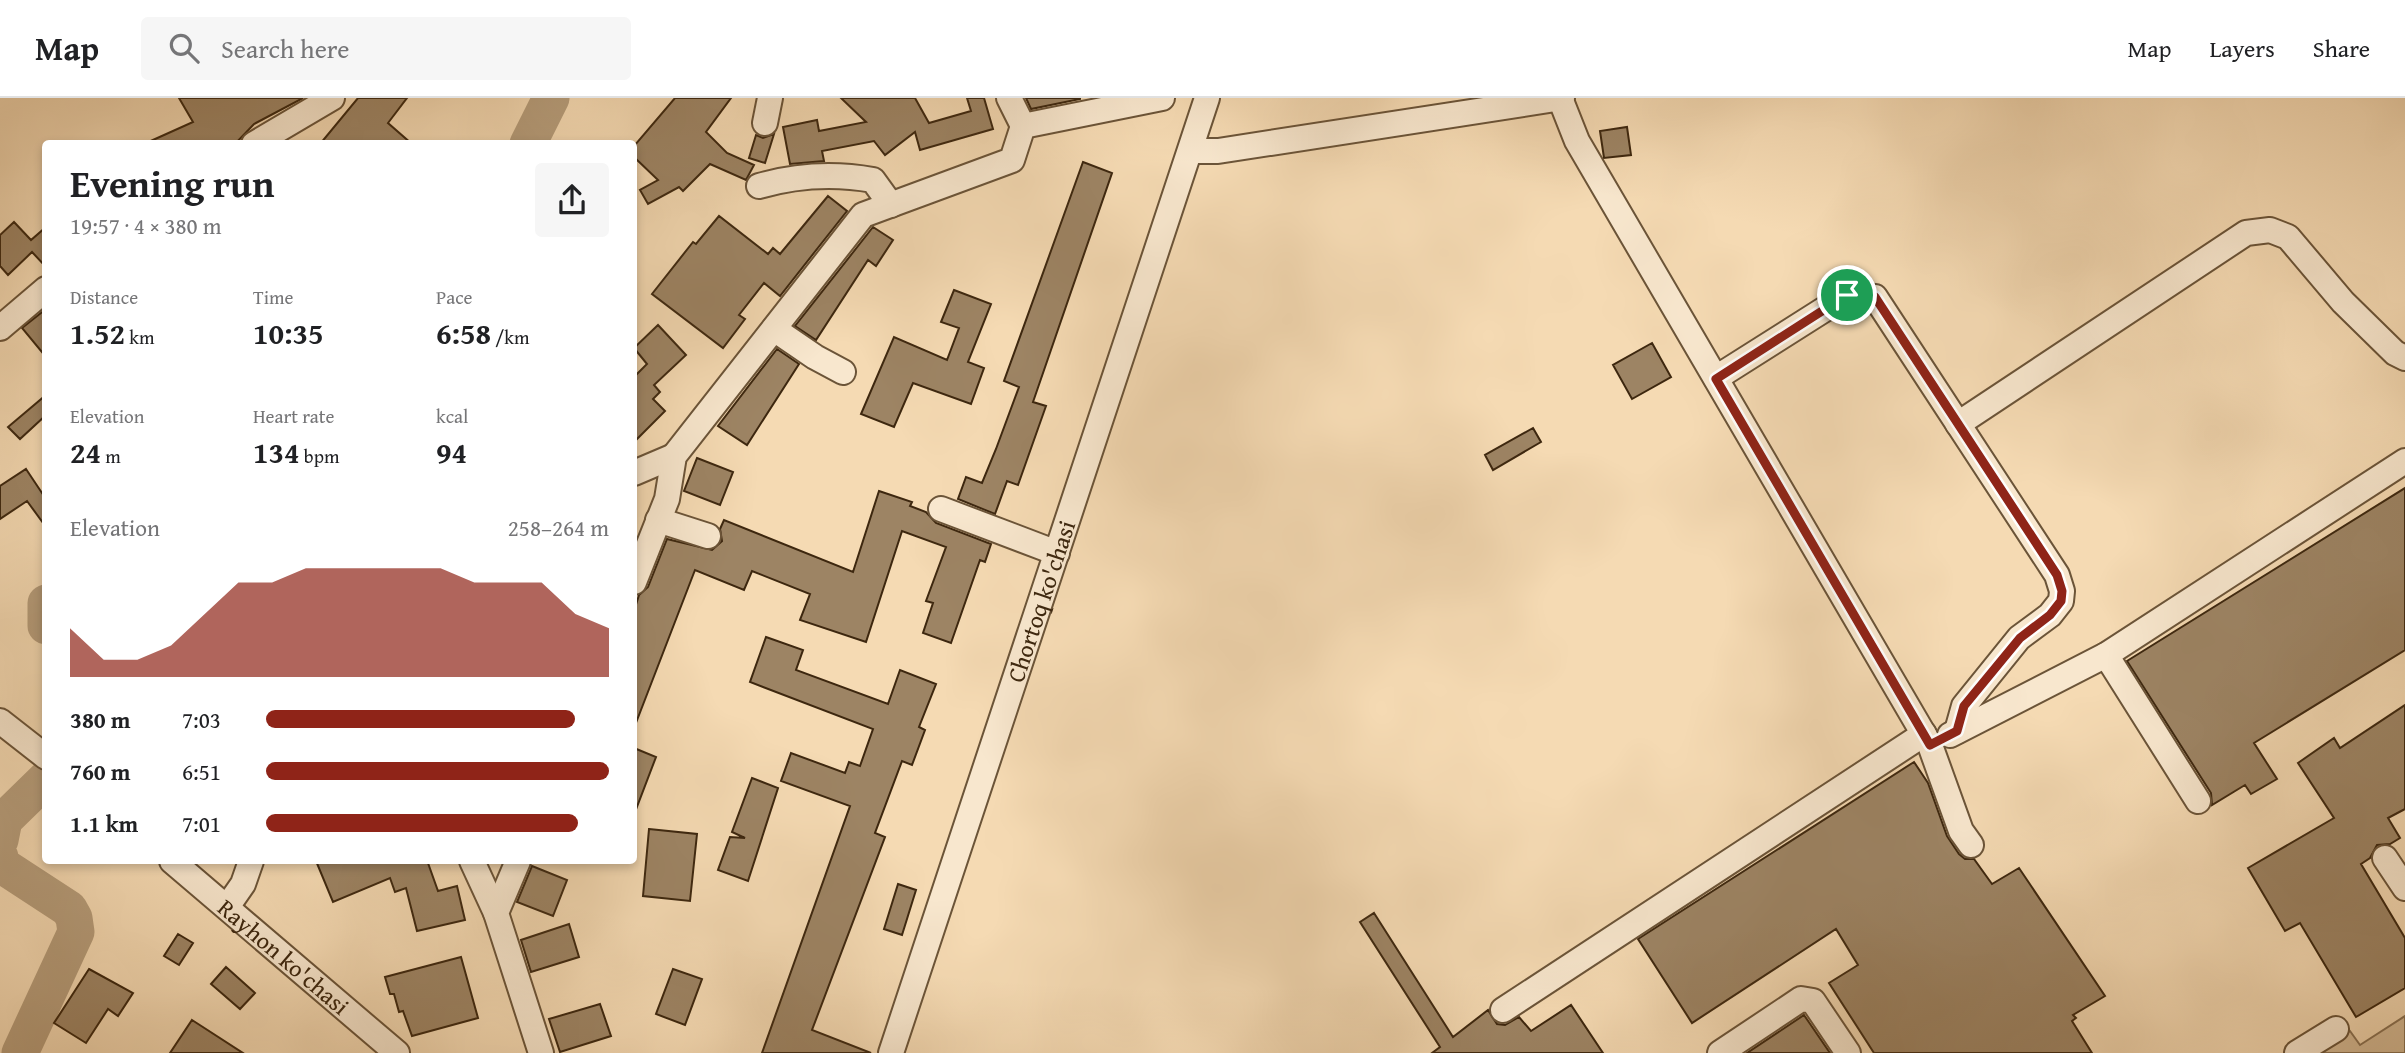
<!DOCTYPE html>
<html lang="en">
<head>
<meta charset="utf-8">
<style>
	:root { --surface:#fff; --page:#f6f6f6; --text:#202124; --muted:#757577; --line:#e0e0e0; --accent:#8f2418 }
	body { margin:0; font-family:"Gentium Book Plus",serif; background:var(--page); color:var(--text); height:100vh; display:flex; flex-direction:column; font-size:26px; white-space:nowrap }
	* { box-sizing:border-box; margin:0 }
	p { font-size:23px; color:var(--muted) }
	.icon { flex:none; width:38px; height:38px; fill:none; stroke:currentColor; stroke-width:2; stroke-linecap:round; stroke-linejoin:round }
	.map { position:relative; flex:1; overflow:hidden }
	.drawer { position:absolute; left:42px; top:42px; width:595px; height:724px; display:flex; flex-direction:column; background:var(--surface); border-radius:7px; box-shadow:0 4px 10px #0003 }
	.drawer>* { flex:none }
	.pin { position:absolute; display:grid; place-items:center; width:60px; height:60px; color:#fff; margin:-30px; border:4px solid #fff; border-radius:50%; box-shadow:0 2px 7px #0007 }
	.round { display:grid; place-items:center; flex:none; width:74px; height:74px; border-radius:7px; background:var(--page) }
	.overview { display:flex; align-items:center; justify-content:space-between; height:119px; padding:0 28px }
	h1 { font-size:38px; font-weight:600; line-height:52px }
	.figures { display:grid; grid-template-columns:repeat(3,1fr); gap:10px; height:119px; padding:7px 28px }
	.figures div { display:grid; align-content:center }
	.figures b { font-size:30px; font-weight:600 }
	.figures small { font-size:19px; font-weight:400 }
	.figures p { font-size:19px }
	.chart { height:196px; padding:14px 28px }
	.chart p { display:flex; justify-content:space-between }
	.chart svg { width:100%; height:126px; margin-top:7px; fill:var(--accent); opacity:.7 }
	ul { padding:0 28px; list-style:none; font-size:23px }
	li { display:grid; grid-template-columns:112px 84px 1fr; align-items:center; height:52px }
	li i { height:18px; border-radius:9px; background:var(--accent) }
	header { display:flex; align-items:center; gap:42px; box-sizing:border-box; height:98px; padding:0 35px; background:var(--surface); border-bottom:2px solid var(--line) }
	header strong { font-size:33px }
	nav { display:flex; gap:38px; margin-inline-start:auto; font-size:24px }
	.search { width:490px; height:63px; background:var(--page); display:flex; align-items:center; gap:18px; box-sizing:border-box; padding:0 24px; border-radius:7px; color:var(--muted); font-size:26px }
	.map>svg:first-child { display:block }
	.green { fill:#d6bc97; stroke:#8a7253; stroke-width:2 }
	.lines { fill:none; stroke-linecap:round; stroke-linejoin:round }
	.river { stroke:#b69d7b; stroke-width:37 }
	.building { fill:#9d8464; stroke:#3d270f; stroke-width:2 }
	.minor-casing { stroke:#6b5438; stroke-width:28 }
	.minor { stroke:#f8e7ce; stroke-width:24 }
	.route-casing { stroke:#fff; stroke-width:14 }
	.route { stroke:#8f2418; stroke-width:9 }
	.labels { text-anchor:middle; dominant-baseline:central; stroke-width:7; stroke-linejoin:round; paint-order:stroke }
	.street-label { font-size:24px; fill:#3d270f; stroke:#f8e7ce }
</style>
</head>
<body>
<header>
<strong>Map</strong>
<div class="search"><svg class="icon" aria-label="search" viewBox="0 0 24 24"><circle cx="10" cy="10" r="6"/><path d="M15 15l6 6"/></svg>Search here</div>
<nav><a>Map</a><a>Layers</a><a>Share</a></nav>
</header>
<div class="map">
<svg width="2405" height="955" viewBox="0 0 2405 955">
	<rect width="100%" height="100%" fill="#f5dab3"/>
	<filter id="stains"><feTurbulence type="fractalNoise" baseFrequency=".00286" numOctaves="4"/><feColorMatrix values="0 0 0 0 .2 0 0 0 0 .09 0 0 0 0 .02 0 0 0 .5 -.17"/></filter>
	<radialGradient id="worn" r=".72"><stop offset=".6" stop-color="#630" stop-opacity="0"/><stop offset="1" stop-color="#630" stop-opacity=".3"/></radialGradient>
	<path class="green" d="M2405 918V955H2316L2350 933 2360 947Z"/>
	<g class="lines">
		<path class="river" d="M528 46 551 0
			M46 505V528
			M0 742 4 722 46 681
			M0 759V766L69 811 74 820 76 834 20 955"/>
	</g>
	<path class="building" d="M179 0H303L254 26 235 46H144L193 24Z
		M358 0H407L388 25 412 46H320Z
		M675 0H731L706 34 727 55 754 67 746 82 710 66 683 93 679 89 648 106 640 92 658 82 634 59V48Z
		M841 0H915L929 25 971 13 967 0H984L993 31 920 52 915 34 885 57 874 43 822 53 824 63 790 66 783 29 817 22 819 33 866 24Z
		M1026 0H1080V1L1031 11Z
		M1627 29 1631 57 1604 60 1600 33Z
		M774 36 765 65 749 60 756 37 763 40Z
		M1083 64 1112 75 1033 304 1046 308 1018 387 1007 383 995 416 958 401 966 379 982 385 996 351 1019 289 1004 283Z
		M828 98 847 113 780 198 764 185 739 217 745 221 723 250 652 196 693 144 696 146 719 118 768 156 773 150 780 156Z
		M14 124 31 142 46 129V169L32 154 8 177 0 168V137Z
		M873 129 893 142 876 168 868 162 816 242 795 228Z
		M954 192 991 206 968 264 984 270 971 306 913 285 894 329 861 316 894 239 947 262 959 230 941 224Z
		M46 211V259L22 230Z
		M658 227 686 257 654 287 660 294 653 301 665 313 634 344V279L647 266 634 250Z
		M1652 245 1671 279 1632 301 1613 267Z
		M777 251 799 266 747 347 718 328Z
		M46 297V317L20 341 8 329Z
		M1533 330 1541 344 1493 372 1485 357Z
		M697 360 733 374 720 407 684 393Z
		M26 371 46 401V429L27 403 0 421V388Z
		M2405 390V552L2254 645 2277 681 2251 696 2245 687 2212 707 2211 695 2127 563Z
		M879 393 912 404 910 408 926 414 936 425 991 446 985 464 980 462 951 545 923 535 933 505 926 503 946 449 902 433 866 544 800 522 810 496 752 473 744 492 695 472 634 630V513L639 497 648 489 667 441 712 452 722 443 720 431 724 422 853 474Z
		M766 539 803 552 796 572 888 606 900 572 936 586 919 629 925 632 912 667 902 663 875 735 885 739 812 932 871 955H762L850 708 781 683 791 655 845 675 849 664 860 668 873 631 750 584Z
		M2405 607V711L2388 720 2400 740 2390 746 2377 747 2370 760 2361 766 2405 840V890L2356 919 2300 825 2285 833 2248 770 2334 720 2298 665 2334 640 2340 650Z
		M634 650 656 659 635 714H634Z
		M1914 664 1928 685 1947 738 1959 756 1965 761H1974L1992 786 2019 770 2105 898 2073 917 2076 920 2072 923 2092 955H1874L1829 885 1858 867 1836 831 1692 925 1638 841Z
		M752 680 778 690 748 783 718 772 730 739 745 740 732 734Z
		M649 731 697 736 690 803 643 798Z
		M316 763H432L428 765 438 793 457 788 465 822 417 833 406 790 395 794 390 780 333 804Z
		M532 768 567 782 553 818 517 804Z
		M898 786 916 792 902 837 884 831Z
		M1374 815 1453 939 1488 912 1497 926 1505 927 1519 919 1531 933 1571 907 1603 955H1432L1440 949 1360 824Z
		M569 826 579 859 531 874 521 842Z
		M178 836 193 845 179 867 164 858Z
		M461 859 478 920 412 938 403 913 399 914 394 896H390L385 879Z
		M226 869 255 895 240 911 211 886Z
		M89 871 133 895 118 918 108 911 86 945 54 925Z
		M673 871 702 881 685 927 656 916Z
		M600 906 611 938 560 954 549 921Z
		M1804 917 1830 955H1747Z
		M192 922 243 955H170Z"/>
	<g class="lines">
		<defs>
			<g id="minor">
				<path d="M1009 0 1023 28"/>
				<path d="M1560 0 1577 43 1930 647 1961 733 1971 747"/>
				<path d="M765 25 770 0"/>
				<path d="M254 46 332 0"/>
				<path d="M1191 53H1218L1562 0"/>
				<path d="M759 88C797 77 834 75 873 82L891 107"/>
				<path d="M0 230 46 191"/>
				<path d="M774 231 815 259 843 274"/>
				<path d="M1716 280 1847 197 1875 199 2057 477 2062 493 2061 503 2050 517 2019 540 1964 608 1957 633"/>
				<path d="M1958 326 2246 135 2270 132 2288 139 2343 204 2395 255 2405 260"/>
				<path d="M634 375 674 358"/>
				<path d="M941 411 1057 455"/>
				<path d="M658 422 708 438"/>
				<path d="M634 484 667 401 674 358 863 117 1012 62 1023 28 1162 0"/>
				<path d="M2106 557 2198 703"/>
				<path d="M0 623 46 659"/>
				<path d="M1950 637 2106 557 2405 363"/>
				<path d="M2385 760 2405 790"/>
				<path id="s1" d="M172 763 397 955"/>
				<path d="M472 763 496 815"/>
				<path d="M518 763 496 815 541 955"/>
				<path d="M227 809 243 786 251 763"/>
				<path d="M1503 912 1924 636"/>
				<path id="s2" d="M891 955 1207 0"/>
				<path d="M1720 955 1801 901 1813 903 1848 955"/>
				<path d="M2297 955 2336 931"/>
			</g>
		</defs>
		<use href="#minor" class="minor-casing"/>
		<use href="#minor" class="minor"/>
	</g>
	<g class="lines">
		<defs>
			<path id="route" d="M1847 197 1875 199 2057 477 2062 493 2061 503 2050 517 2020 540 1964 608 1957 633 1930 647 1716 281Z"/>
		</defs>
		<use href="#route" class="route-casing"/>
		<use href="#route" class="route"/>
	</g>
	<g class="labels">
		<g class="street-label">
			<text stroke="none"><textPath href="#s2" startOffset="476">Chortoq ko'chasi</textPath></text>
			<text stroke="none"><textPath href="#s1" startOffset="147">Rayhon ko'chasi</textPath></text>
		</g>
	</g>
	<rect width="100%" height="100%" filter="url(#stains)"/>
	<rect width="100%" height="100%" fill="url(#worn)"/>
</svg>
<div class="pin" style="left:1847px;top:197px;background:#1e9e55"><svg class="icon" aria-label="arrive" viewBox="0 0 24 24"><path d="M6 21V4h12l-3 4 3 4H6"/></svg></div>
<section class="drawer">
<div class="overview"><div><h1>Evening run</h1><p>19:57 · 4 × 380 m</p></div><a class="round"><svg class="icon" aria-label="share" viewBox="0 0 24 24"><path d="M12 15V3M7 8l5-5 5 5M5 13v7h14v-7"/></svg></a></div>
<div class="figures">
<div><p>Distance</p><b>1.52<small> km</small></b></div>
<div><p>Time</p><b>10:35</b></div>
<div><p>Pace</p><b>6:58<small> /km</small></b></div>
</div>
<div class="figures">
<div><p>Elevation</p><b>24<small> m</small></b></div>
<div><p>Heart rate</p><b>134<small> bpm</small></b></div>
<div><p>kcal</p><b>94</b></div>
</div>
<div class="chart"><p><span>Elevation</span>258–264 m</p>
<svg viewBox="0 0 160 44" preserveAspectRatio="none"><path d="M0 44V27L10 38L20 38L30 33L40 22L50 11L60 11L70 6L80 6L90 6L100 6L110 6L120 11L130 11L140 11L150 22L160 27V44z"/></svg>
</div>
<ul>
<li><b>380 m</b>7:03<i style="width:90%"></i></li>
<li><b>760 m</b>6:51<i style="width:100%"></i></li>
<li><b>1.1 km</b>7:01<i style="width:91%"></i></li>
</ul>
</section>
</div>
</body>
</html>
